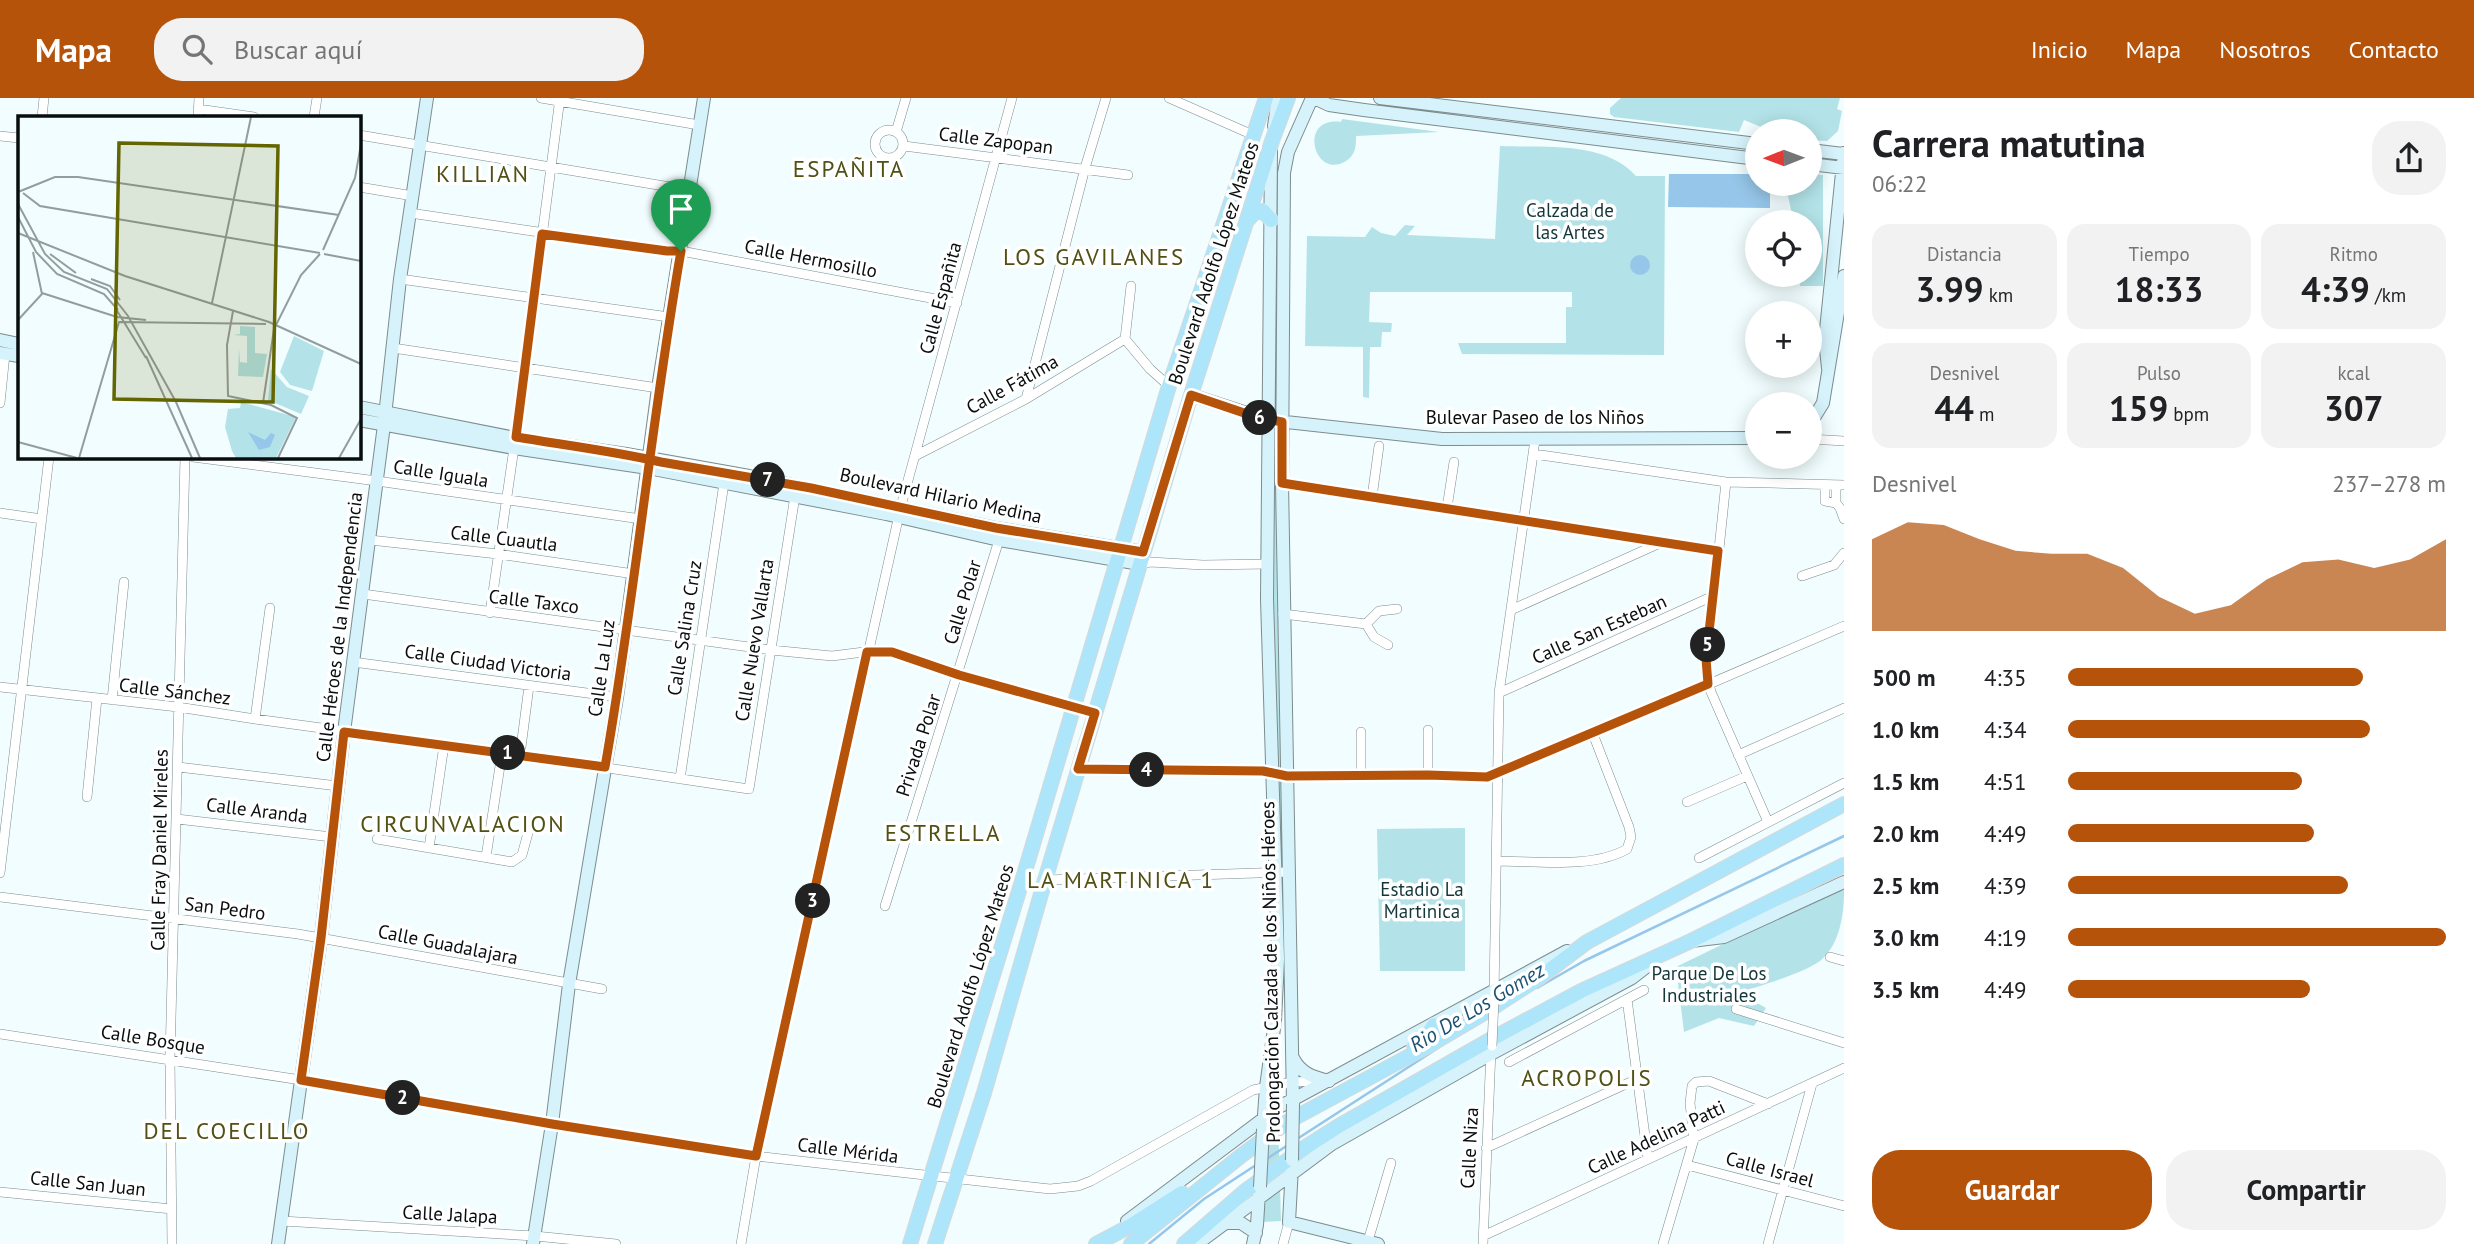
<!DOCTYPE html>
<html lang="es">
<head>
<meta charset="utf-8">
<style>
	:root { --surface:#fff; --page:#f2f2f2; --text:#202124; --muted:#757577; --accent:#b45309 }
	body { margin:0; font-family:"PT Sans",sans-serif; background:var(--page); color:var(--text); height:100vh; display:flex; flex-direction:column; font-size:26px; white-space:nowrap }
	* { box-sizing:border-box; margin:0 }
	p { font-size:23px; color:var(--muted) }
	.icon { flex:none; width:38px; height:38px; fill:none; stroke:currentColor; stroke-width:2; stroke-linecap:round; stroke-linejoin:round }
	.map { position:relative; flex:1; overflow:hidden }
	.details { display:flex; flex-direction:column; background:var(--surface); width:630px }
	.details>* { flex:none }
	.needle { width:46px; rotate:269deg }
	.controls { position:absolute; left:1745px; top:21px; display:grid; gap:14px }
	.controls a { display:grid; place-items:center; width:77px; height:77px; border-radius:50%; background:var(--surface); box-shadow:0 4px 18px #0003; font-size:35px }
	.pin { position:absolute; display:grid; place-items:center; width:60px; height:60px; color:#fff; margin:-72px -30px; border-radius:50% 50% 50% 0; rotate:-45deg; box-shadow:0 0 7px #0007 }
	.pin .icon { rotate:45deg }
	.km { position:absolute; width:35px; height:35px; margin:-18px; border-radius:50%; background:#222; color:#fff; font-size:19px; line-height:35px; text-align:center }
	.round { display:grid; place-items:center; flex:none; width:74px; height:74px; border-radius:28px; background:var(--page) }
	.overview { display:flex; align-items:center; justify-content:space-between; height:119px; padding:0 28px }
	h1 { font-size:38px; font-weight:600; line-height:52px }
	.figures { display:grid; grid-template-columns:repeat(3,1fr); gap:10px; height:119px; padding:7px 28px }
	.figures div { display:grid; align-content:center; border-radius:18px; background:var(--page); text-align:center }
	.figures b { font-size:35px; font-weight:600 }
	.figures small { font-size:19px; font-weight:400 }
	.figures p { font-size:19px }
	.chart { height:196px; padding:14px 28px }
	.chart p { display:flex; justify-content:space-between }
	.chart svg { width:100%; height:126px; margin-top:7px; fill:var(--accent); opacity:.7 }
	.primary-button { display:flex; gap:14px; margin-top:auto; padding:14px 28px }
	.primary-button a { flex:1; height:80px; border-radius:28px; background:var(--accent); color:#fff; font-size:28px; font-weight:600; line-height:80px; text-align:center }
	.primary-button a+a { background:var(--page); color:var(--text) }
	ul { padding:0 28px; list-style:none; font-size:23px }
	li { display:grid; grid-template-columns:112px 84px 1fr; align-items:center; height:52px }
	li i { height:18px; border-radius:9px; background:var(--accent) }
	header { display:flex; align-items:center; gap:42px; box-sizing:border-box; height:98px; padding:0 35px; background:var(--accent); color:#fff }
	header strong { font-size:33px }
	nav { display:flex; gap:38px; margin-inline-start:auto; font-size:24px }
	.search { width:490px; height:63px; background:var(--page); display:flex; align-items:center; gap:18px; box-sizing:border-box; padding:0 24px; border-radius:28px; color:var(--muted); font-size:26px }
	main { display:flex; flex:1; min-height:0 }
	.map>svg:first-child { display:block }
	.green { fill:#b3e3e8 }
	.water { fill:#96c6e9 }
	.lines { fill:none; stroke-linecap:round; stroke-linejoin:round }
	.stream { stroke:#96c6e9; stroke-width:2.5 }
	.street-casing { stroke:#7e8c8d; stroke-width:10 }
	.secondary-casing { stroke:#7e8c8d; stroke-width:14 }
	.primary-casing { stroke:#d7d8d8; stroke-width:16 }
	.street { stroke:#fff; stroke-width:9 }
	.secondary { stroke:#d6f3fc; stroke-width:12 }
	.primary { stroke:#ade6fa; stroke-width:14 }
	.street-bridge-casing { stroke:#7e8c8d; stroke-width:10; stroke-linecap:butt }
	.secondary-bridge-casing { stroke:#7e8c8d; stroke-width:14; stroke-linecap:butt }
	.street-bridge { stroke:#fff; stroke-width:9 }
	.secondary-bridge { stroke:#d6f3fc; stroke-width:12 }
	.route-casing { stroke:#fff; stroke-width:14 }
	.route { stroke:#b45309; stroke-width:9 }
	.labels { text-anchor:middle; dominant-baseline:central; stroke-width:7; stroke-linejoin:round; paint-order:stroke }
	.street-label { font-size:19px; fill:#080d0d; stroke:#fff }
	.park-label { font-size:19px; fill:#133639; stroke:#fff }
	.water-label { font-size:21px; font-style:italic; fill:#1a5174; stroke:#fff }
	.quarter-label { font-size:23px; letter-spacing:2px; fill:#505115; stroke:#fff }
	.inset-road { fill:none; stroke:#949d9e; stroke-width:2 }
	.view { fill:#636500; fill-opacity:0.15; stroke:#636500; stroke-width:3.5 }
	.inset-edge { fill:none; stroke:#080d0d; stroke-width:3.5 }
</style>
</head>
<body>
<header>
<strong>Mapa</strong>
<div class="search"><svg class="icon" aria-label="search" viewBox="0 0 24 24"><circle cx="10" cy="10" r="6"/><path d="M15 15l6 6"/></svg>Buscar aquí</div>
<nav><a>Inicio</a><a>Mapa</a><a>Nosotros</a><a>Contacto</a></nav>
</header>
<main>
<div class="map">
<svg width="1844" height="1146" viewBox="0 0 1844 1146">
	<rect width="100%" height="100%" fill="#f1fdfe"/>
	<path class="green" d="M1621 0H1840L1837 11 1842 13 1838 33 1827 43 1810 42V33H1771L1744 22 1739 34 1614 19 1610 16V10Z
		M1342 21 1439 34 1356 38C1356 47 1356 57 1346 63 1314 83 1297 18 1341 24Z
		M1500 48C1543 50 1604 42 1636 78H1665L1664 257 1462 256 1458 245H1566V209H1572V194H1370L1369 224 1392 225 1391 234H1382L1381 249H1370L1369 300 1363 299V249L1305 248 1307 138 1365 139 1372 129 1381 135 1395 138 1405 127 1415 128 1407 137 1495 141Z
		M1810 76 1823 77V188H1800L1801 177H1810V124H1794L1785 86H1810Z
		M1275 144 1283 516 1288 931H1285L1282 834 1276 955 1281 1123 1262 1124 1273 874 1269 562Z
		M1465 730V873H1380L1377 731Z
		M1840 789 1844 793C1844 816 1840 847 1820 863 1802 876 1761 887 1739 895L1766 910 1754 928 1719 920 1684 934 1676 869Z"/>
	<path class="water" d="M1669 76H1757V86H1770V110L1668 109Z
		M1630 167a10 10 0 1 1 20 0a10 10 0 1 1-20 0Z"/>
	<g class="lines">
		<path class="stream" d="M1537 890 1584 863 1844 738
			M1297 1041 1438 950
			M1265 1062 1288 1047
			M1149 1146 1204 1101 1256 1067"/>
		<defs>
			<path id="street" d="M541 0 699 27
				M1169 0 1253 37
				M198 11 254 19
				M42 19 44 0
				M198 19 199 0
				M314 19 317 0
				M875 46a14 14 0 1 1 28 0a14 14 0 1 1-28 0Z
				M896 34 906 0
				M359 37 688 92
				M0 38 19 40
				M904 48 1128 77
				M359 89 413 98
				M410 115 667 153H681L957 205
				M400 181 669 219
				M1125 241 1150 271 1169 288
				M1125 241 1131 188
				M393 250 658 290
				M1026 301 1085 70 1106 0
				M0 305 5 256
				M516 339 560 0
				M1810 341 1844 343
				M1534 356 1726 384 1844 387
				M915 358 1026 301 1125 241
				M193 359 377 383 641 421
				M1726 384 1706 575 1711 594 1768 724
				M1282 385 1718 453
				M1825 387V403L1836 405
				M1836 387V405L1840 410 1844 421
				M1372 399 1379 348
				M1447 410 1454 364
				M0 415 42 421
				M370 442 498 456 634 476
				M1140 466 1150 464 1203 467 1268 466
				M1802 478 1834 467 1844 455
				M363 496 771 552 832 558 880 552 892 554 959 577 1095 615
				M1511 512 1658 446
				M490 515 514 350
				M1283 516 1366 526
				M1366 526 1379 513 1397 511
				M1366 526 1374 539 1388 547
				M353 564 617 599
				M0 589 178 609 255 621 520 657 749 691 795 398
				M1499 595 1713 498
				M112 602 124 484
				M255 621 270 510
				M1428 632V677
				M520 657 529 588
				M1738 657 1844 610
				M178 669 338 688
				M1078 671 1263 673 1287 678 1428 677 1487 679 1593 636 1844 528
				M1361 678V634
				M680 681 724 385
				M87 699 97 600
				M1687 704 1747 678
				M177 721 332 739
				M377 741 512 764 522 757 528 735
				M429 750 444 647
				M486 759 502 655
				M1699 760 1844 685
				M1496 763C1535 763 1593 771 1627 751L1631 739 1629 729 1593 636
				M0 775 49 359
				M1045 782 1289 774
				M0 799 298 836 602 891
				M885 808 999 442
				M1830 859 1844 863
				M1494 897 1499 595 1535 342
				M1627 901 1648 1061
				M1736 911 1844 945
				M0 936 301 982 552 1026 756 1058 1050 1091 1078 1088 1091 1083 1253 992 1293 984 1319 983
				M1509 964 1644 892
				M1486 1050 1637 981
				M1687 1067 1844 1108
				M0 1094 172 1111
				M282 1123 535 1138 616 1146
				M1483 1138 1844 970
				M1368 1143 1391 1065
				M172 1146 170 961 185 359
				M741 1146 756 1058 901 408 1012 0
				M1283 1146 1289 1124
				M1483 1146 1491 952
				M1663 1146 1694 1041 1690 1005 1692 988 1696 984 1709 983 1768 1006
				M1768 1146 1812 986"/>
			<path id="secondary" d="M1314 0 1329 7 1364 12 1757 61
				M1380 0 1757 46
				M1274 28 1278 0
				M1810 52 1844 56
				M1810 66 1844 70
				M0 242 19 246
				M0 255 19 258
				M1828 270 1825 242 1844 55
				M1191 297 1268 322 1442 341 1757 340
				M359 309 510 339 626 356 749 378 996 430 1143 454
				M359 322 514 350 648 370 886 416 999 442 1140 466
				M1810 326 1823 305 1844 178
				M1691 843 1724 839 1844 784
				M1293 960C1301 976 1313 979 1329 983
				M1293 1006 1282 385 1284 75 1288 54 1312 0
				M1263 1031 1266 989 1275 923 1278 861 1267 501 1271 53
				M1292 1069 1289 1124 1378 1146
				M1127 1123 1279 1009 1567 853
				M1225 1125H1241L1256 1135
				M278 1146 321 840 344 634 384 327 400 181 427 0
				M533 1146 552 1026 569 886 617 599 658 290 704 0
				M1197 1146 1332 1046 1491 956 1632 880 1654 863
				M1253 1146 1257 1127 1259 1094"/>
			<path id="primary" d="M1246 124 1254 115 1263 113 1271 122
				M1414 948 1427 938 1434 927
				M910 1146 1023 780 1169 288 1266 0
				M935 1146 984 995 1045 782 1191 297 1272 43 1288 0
				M1096 1146 1132 1127 1182 1095
				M1131 1146 1242 1057 1287 1024 1428 948 1489 912 1539 880 1587 844 1844 706
				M1184 1146 1244 1094 1304 1050 1337 1029 1495 939 1581 893 1691 843 1844 767"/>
		</defs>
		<use href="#street" class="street-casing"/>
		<use href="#secondary" class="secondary-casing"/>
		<use href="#primary" class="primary-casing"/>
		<use href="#street" class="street"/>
		<use href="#secondary" class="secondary"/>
		<use href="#primary" class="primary"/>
		<defs>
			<path id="street-bridge" d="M1492 948 1494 901"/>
			<path id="secondary-bridge" d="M1292 1062 1293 1006
				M1260 1089 1263 1031"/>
		</defs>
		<use href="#street-bridge" class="street-bridge-casing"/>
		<use href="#secondary-bridge" class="secondary-bridge-casing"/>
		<use href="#street-bridge" class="street-bridge"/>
		<use href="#secondary-bridge" class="secondary-bridge"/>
	</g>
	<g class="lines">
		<defs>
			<path id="route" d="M681 153C651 325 635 498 605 669L344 634 321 840 301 982 552 1026 756 1058 867 554H892L959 577 1095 615 1078 671 1263 673 1287 678 1428 677 1487 679 1708 586 1706 561 1718 453 1282 385V324L1256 319 1191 297 1143 454 996 430 811 390 661 364C613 353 564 347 516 339L542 136 667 153H681"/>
		</defs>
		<use href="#route" class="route-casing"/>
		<use href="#route" class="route"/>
	</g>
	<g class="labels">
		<g class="street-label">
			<text transform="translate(996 42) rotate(7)">Calle Zapopan</text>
			<text transform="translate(811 160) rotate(11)">Calle Hermosillo</text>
			<text transform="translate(1213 165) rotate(-72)">Boulevard Adolfo López Mateos</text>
			<text transform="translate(940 200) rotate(-75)">Calle Españita</text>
			<text transform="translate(1012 286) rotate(-29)">Calle Fátima</text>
			<text x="1535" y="319">Bulevar Paseo de los Niños</text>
			<text transform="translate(441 375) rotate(9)">Calle Iguala</text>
			<text transform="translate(941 397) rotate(12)">Boulevard Hilario Medina</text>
			<text transform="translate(504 440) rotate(7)">Calle Cuautla</text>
			<text transform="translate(534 503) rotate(7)">Calle Taxco</text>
			<text transform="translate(962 504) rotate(-73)">Calle Polar</text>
			<text transform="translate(339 529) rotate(-83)">Calle Héroes de la Independencia</text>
			<text transform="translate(684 530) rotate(-81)">Calle Salina Cruz</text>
			<text transform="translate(1599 531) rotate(-24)">Calle San Esteban</text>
			<text transform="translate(754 542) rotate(-81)">Calle Nuevo Vallarta</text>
			<text transform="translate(488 564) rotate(8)">Calle Ciudad Victoria</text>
			<text transform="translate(601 570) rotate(-82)">Calle La Luz</text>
			<text transform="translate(175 593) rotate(7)">Calle Sánchez</text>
			<text transform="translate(918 647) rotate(-72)">Privada Polar</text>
			<text transform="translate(257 712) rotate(7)">Calle Aranda</text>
			<text transform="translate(159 752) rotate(-89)">Calle Fray Daniel Mireles</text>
			<text transform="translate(225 810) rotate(7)">San Pedro</text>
			<text transform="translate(448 846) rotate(11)">Calle Guadalajara</text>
			<text transform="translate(1270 874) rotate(-91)">Prolongación Calzada de los Niños Héroes</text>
			<text transform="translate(970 888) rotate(-73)">Boulevard Adolfo López Mateos</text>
			<text transform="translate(153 941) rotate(9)">Calle Bosque</text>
			<text transform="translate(1656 1039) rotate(-25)">Calle Adelina Patti</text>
			<text transform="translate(1469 1050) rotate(-87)">Calle Niza</text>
			<text transform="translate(848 1052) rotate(7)">Calle Mérida</text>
			<text transform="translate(1770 1071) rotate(15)">Calle Israel</text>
			<text transform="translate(88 1085) rotate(6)">Calle San Juan</text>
			<text transform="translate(450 1116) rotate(3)">Calle Jalapa</text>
		</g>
		<g class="park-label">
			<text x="1570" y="112">Calzada de<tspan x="1570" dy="22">las Artes</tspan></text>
			<text x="1422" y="791">Estadio La<tspan x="1422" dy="22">Martinica</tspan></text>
			<text x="1709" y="875">Parque De Los<tspan x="1709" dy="22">Industriales</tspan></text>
		</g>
		<g class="water-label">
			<text transform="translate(1477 909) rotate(-31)">Rio De Los Gomez</text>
		</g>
		<g class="quarter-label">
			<text x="849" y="70">ESPAÑITA</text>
			<text x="483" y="75">KILLIAN</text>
			<text x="1094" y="158">LOS GAVILANES</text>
			<text x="463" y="725">CIRCUNVALACION</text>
			<text x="943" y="734">ESTRELLA</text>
			<text x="1121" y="781">LA MARTINICA 1</text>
			<text x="1587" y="979">ACROPOLIS</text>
			<text x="227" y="1032">DEL COECILLO</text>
		</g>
	</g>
	<g transform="translate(18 18)">
		<rect width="343" height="343" fill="#f1fdfe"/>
		<path d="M222 210 237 211V237L249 238 245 261 220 260 221 232 222 246 229 247V220L215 219 222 218ZM276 220 306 235 294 275 272 269 262 256ZM253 253 269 271 291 280 283 298 250 284ZM223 286 278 301 258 342H218L214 335 207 311 210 293 222 292Z" fill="#b3e3e8"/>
		<path d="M230 316 247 324 253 317 257 319 252 331 241 334Z" fill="#96c6e9"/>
		<path class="inset-road" d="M0 76 37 61H60L321 99M5 77 22 90 302 137M0 88 27 138 46 156 89 173 110 200 158 286 182 342M0 101 18 136 39 158 86 178 100 194M0 117 107 160 251 206 343 248M305 134 337 62 343 28M32 138 58 157M306 138 343 145M73 163 92 170 102 184M24 177 99 201 128 204M194 187 233 1M98 193 128 242M215 195 209 229 210 280 253 289 279 302 260 342M0 204 24 178 15 136M128 240 174 342M245 287 256 213 283 159 302 138M0 326 59 342M61 342 101 206 248 208M321 342 343 303"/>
		<path class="view" d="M101 27 260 30 255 286 96 283Z"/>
		<rect width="343" height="343" class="inset-edge"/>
	</g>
</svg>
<div class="controls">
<a><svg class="needle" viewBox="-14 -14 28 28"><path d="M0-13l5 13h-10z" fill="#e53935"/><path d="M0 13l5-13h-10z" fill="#757577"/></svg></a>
<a><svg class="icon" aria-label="locate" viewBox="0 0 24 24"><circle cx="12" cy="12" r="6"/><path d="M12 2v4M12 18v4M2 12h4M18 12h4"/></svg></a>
<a>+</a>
<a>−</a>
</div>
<div class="pin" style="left:681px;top:153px;background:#1e9e55"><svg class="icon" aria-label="arrive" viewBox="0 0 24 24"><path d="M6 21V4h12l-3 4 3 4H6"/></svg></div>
<b class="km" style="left:508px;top:655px">1</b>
<b class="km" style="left:403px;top:1000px">2</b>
<b class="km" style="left:813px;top:803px">3</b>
<b class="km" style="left:1147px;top:672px">4</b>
<b class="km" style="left:1708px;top:547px">5</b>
<b class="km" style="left:1260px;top:320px">6</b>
<b class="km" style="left:768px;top:382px">7</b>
</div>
<section class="details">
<div class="overview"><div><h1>Carrera matutina</h1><p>06:22</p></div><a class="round"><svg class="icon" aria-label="share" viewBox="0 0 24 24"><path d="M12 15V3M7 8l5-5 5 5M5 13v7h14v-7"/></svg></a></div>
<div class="figures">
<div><p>Distancia</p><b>3.99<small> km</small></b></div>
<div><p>Tiempo</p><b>18:33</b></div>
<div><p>Ritmo</p><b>4:39<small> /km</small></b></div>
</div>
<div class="figures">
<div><p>Desnivel</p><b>44<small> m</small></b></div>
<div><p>Pulso</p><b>159<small> bpm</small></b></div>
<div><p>kcal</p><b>307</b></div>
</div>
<div class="chart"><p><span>Desnivel</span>237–278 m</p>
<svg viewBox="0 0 160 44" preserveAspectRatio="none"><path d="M0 44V12L10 6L20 7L30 12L40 16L50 17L60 17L70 22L80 32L90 38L100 35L110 26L120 20L130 19L140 22L150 19L160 12V44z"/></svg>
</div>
<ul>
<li><b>500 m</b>4:35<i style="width:78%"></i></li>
<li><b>1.0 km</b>4:34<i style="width:80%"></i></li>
<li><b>1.5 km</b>4:51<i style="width:62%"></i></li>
<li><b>2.0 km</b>4:49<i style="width:65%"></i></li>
<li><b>2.5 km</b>4:39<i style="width:74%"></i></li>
<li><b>3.0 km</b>4:19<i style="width:100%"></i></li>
<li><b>3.5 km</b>4:49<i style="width:64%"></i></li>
</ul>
<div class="primary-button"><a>Guardar</a><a>Compartir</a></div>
</section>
</main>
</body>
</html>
